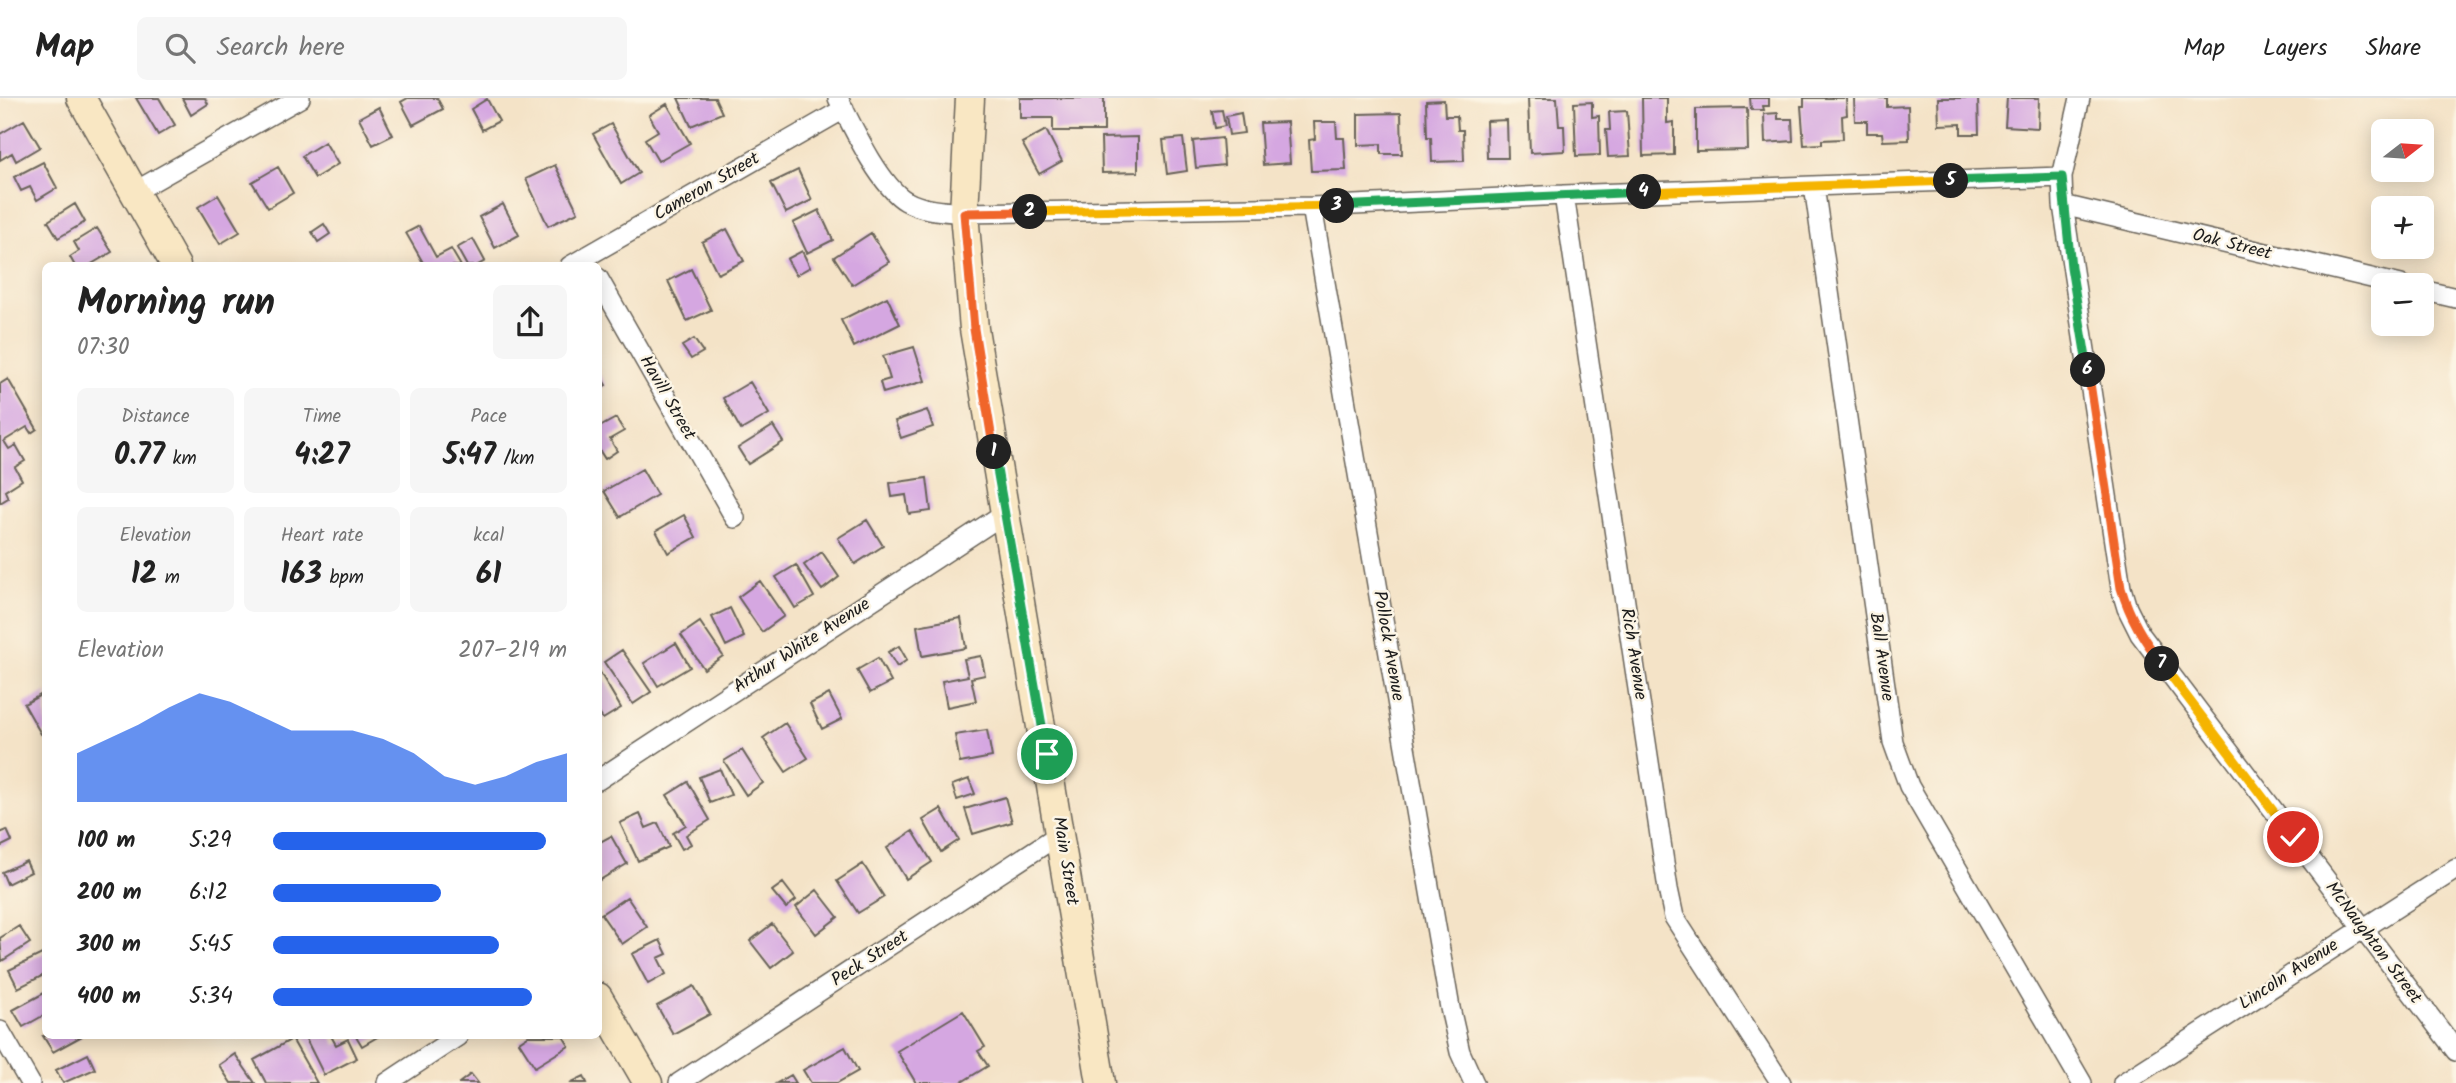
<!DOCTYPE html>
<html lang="en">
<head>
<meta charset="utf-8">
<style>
	:root { --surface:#fff; --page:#f6f6f6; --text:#222; --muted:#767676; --line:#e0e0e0; --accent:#2563eb }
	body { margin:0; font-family:Kalam,sans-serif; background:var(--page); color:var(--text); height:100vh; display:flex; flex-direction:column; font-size:26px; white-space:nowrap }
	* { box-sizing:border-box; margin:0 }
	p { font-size:23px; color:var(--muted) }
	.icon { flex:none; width:38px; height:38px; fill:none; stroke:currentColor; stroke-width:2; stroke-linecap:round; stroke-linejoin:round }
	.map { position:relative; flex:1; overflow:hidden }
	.sheet { position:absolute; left:42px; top:164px; width:560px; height:777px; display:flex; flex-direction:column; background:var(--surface); border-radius:10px; box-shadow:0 4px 18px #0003 }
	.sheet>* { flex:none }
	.needle { width:46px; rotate:73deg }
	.buttons { position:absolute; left:2371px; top:21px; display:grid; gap:14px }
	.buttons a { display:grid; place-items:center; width:63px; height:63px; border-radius:10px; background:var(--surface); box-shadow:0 4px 18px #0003; font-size:35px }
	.pin { position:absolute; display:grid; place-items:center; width:60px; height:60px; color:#fff; margin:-30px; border:4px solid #fff; border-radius:50%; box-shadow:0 2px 7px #0007 }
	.km { position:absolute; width:35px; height:35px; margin:-18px; border-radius:50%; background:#222; color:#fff; font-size:19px; line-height:35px; text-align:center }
	.round { display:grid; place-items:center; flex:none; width:74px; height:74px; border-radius:10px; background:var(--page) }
	.overview { display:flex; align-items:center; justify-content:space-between; height:119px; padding:0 35px }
	h1 { font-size:38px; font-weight:700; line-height:52px }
	.figures { display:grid; grid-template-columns:repeat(3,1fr); gap:10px; height:119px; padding:7px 35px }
	.figures div { display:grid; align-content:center; border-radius:10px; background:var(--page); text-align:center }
	.figures b { font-size:30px; font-weight:700 }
	.figures small { font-size:19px; font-weight:400 }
	.figures p { font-size:19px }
	.chart { height:196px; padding:14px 35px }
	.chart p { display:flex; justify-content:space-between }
	.chart svg { width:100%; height:126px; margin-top:7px; fill:var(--accent); opacity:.7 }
	ul { padding:0 35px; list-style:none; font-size:23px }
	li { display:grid; grid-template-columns:112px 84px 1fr; align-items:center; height:52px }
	li i { height:18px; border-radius:9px; background:var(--accent) }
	header { display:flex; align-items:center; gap:42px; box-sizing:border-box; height:98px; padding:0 35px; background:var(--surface); border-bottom:2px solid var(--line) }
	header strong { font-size:33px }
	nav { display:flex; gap:38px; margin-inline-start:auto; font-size:24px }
	.search { width:490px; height:63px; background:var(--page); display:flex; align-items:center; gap:18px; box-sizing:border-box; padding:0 24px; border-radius:10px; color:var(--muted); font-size:26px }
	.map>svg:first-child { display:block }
	.building { fill:#d5a7e1 }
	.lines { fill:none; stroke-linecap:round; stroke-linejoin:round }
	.minor-casing { stroke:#686258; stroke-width:22 }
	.secondary-casing { stroke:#686258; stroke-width:31 }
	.minor { stroke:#fff; stroke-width:19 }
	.secondary { stroke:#f9e7c3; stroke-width:28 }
	.split-1-casing { stroke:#fff; stroke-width:14 }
	.split-2-casing { stroke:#fff; stroke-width:14 }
	.split-3-casing { stroke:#fff; stroke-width:14 }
	.split-4-casing { stroke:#fff; stroke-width:14 }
	.split-5-casing { stroke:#fff; stroke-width:14 }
	.split-6-casing { stroke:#fff; stroke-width:14 }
	.split-7-casing { stroke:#fff; stroke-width:14 }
	.split-8-casing { stroke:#fff; stroke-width:14 }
	.split-1 { stroke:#22a559; stroke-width:9 }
	.split-2 { stroke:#f0652b; stroke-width:9 }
	.split-3 { stroke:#f5b400; stroke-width:9 }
	.split-4 { stroke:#22a559; stroke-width:9 }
	.split-5 { stroke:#f5b400; stroke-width:9 }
	.split-6 { stroke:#22a559; stroke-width:9 }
	.split-7 { stroke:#f0652b; stroke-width:9 }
	.split-8 { stroke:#f5b400; stroke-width:9 }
	.labels { text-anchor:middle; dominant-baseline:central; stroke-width:5; stroke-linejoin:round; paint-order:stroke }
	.street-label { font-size:18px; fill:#1c1c1c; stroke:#fcf5e5 }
</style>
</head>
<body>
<header>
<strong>Map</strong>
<div class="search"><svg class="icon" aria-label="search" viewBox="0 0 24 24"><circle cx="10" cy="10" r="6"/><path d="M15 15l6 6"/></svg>Search here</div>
<nav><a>Map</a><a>Layers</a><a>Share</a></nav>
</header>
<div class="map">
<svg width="2456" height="985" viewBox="0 0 2456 985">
	<rect width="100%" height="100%" fill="#fcf5e5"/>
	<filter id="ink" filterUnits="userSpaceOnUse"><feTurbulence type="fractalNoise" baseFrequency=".0143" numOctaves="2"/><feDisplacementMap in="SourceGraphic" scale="14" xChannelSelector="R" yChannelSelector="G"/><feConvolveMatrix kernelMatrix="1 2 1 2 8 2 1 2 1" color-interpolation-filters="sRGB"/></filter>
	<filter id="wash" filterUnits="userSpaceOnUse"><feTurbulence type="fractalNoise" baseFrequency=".00686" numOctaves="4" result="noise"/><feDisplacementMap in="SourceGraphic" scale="28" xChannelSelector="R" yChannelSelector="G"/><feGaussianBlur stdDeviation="1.57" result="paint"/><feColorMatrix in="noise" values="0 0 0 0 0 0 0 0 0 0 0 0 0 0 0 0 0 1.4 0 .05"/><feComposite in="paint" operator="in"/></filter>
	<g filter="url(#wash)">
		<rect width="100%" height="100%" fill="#f4e3c7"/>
		<g id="blocks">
			<path class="building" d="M136 0H159L175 27 158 37Z
				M182 0H205L208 6 191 17Z
				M408 0H437L443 11 413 27 401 4Z
				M678 0H715L722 15 691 28Z
				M1020 0H1104V33H1053V20H1020Z
				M1528 0H1557L1559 28H1564L1565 53 1530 55Z
				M1642 0H1667V25L1674 24V57L1643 58Z
				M1750 0H1769V8H1763L1764 12H1751Z
				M1804 0H1846L1847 17 1842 18 1843 41 1822 42V46L1804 47 1801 8H1804Z
				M1854 0H1887V9L1908 8 1909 42 1883 43 1882 35H1867V23H1855Z
				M1938 0H1978L1979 36H1961V26L1939 27Z
				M2007 0H2039L2038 30 2005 28Z
				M487 1 499 23 482 32 471 11Z
				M1444 2 1445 18H1457L1458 32H1463L1464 63 1432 64 1431 39H1427L1426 3Z
				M1592 4V19L1599 18 1600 57 1576 58 1574 5Z
				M667 6 690 45 658 63 645 41 658 33 649 17Z
				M379 9 393 37 373 47 359 20Z
				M1747 10 1748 52 1696 53V11Z
				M1222 12 1225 28 1215 30 1212 13Z
				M1627 13 1630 58 1608 59 1606 32H1610L1609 14Z
				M1241 15 1244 35 1229 37 1226 18Z
				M1401 15 1402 56H1381V46L1358 47V16Z
				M1778 15V21H1792L1793 43 1765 45 1764 16Z
				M24 22 40 49 16 63 12 55 0 62V36Z
				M1507 22 1508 60H1487L1486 23Z
				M1287 24 1290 65 1263 67 1260 25Z
				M1314 24H1336L1337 40H1344L1346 72 1311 73 1309 42 1315 41Z
				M611 26 639 75 621 86 593 36Z
				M1046 32 1062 63 1039 76 1022 45Z
				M1138 39V74L1102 75 1101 40Z
				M1183 40 1187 73 1167 76 1163 42Z
				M1222 40 1224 67 1196 70 1193 43Z
				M325 44 338 66 315 80 302 58Z
				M43 64 57 90 37 102 30 89 21 93 14 79Z
				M555 67 578 114 548 128 526 81Z
				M278 69 293 95 268 110 252 84Z
				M798 72 812 102 786 115 771 85Z
				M218 97 240 134 220 146 198 109Z
				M75 106 85 124 58 140 48 123Z
				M503 106 519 137 495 150 479 119Z
				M819 112 833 142 807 155 793 125Z
				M324 126 330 136 318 144 312 134Z
				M419 128 436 159 451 151 461 168H425L406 135Z
				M97 130 112 154 88 168H75L70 159 79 153 74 144Z
				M727 131 744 163 718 176 702 144Z
				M871 135 889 164 852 187 834 159Z
				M473 141 485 163 476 168H467L457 150Z
				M802 153 810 169 796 177 787 161Z
				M691 171 711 212 687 223 668 183Z
				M887 199 900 226 854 249 841 222Z
				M694 241 703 254 691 261 682 248Z
				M914 249 925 283 883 295 880 284 890 281 883 258Z
				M598 274 606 287 598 291Z
				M8 281 37 331 31 335 27 329 4 343 9 351 16 347 25 363 15 369 22 382 5 393 8 400 0 405V286Z
				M750 284 769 316 741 332 723 300Z
				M927 312 933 329 901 340 895 323Z
				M616 320 624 333 610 341 617 353 605 361 598 350V330Z
				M773 328 783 344 748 366 738 350Z
				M642 371 657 397 620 419 604 393Z
				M927 380 931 413 909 416 906 397 892 399 890 385Z
				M684 417 696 439 668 455 656 433Z
				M867 422 883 448 855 466 838 440Z
				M822 454 839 479 822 492 804 467Z
				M796 467 814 499 795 510 776 479Z
				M760 483 784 518 762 534 738 499Z
				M730 510 744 539 726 548 712 519Z
				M961 520 966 550 922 558 917 528Z
				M700 524 723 558 704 571 681 537Z
				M676 545 690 569 658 588 644 565Z
				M899 548 907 562 897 569 888 554Z
				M622 552 651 594 633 606 604 564Z
				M981 558 985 577 971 580 976 603 947 609 942 583 968 578 964 561Z
				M878 560 891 584 870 595 857 572Z
				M598 571 621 610 603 621 598 614Z
				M46 594V634L41 636 24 606Z
				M829 596 842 621 822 631 810 606Z
				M785 625 808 660 786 674 763 640Z
				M987 632 992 659 960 665 955 637Z
				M742 652 763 685 746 697 724 663Z
				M720 671 731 697 710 705 699 679Z
				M969 681 975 696 957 702 952 687Z
				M688 684 710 722 686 737 691 746 682 751 673 735 686 727 667 697Z
				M1005 699 1012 724 973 736 965 711Z
				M941 711 959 742 941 754 923 722Z
				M640 716 646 730 658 725 669 749 638 763 620 725Z
				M7 732 12 743 0 749V735Z
				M913 733 932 764 906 781 887 750Z
				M611 738 627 766 598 783V745Z
				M26 763 31 774 7 786 2 774Z
				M863 766 884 799 858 815 837 783Z
				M783 785 796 802 786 810 772 793Z
				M817 792 838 819 816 836 796 809Z
				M627 799 647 829 622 846 601 816Z
				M772 826 793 853 771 870 750 843Z
				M19 828 30 845 2 863 0 840Z
				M660 842 667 856 658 860 666 876 648 886 632 856Z
				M46 854V876L18 890 9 872Z
				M694 888 710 916 673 936 657 908Z
				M46 894V916L23 929 13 912Z
				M963 913 985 949 978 953 988 968 960 985H916L897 953Z
				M43 938H82L53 954Z
				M308 938H331L336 947 348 941 357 960 324 977 305 939Z
				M356 938H379L362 948Z
				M528 938H563L569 948 535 969 519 944Z
				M292 941 317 985H266L254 962Z
				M845 949 858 973 837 985H811L803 972Z
				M88 956 95 971 63 985 56 972Z
				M235 956 255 985H231L219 967Z
				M471 976 478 985H459Z
				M791 977 796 985H777Z
				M584 978 587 985H570Z"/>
		</g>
	</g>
	<g filter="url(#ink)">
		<use href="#blocks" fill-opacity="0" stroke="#686258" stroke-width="2"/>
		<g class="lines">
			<defs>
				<path id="minor" d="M838 0C852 28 880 88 906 103 924 113 945 113 964 115L1312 109 1564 97 2062 79
					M2080 0 2062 79 2063 107 2121 490 2127 510 2140 536 2456 953
					M1814 88 1893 644 1909 688 2082 985
					M134 94 300 0
					M1564 97 1668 791 1674 819 1781 985
					M2063 107 2401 187
					M1312 109 1450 910 1460 954 1474 985
					M570 168 844 11
					M598 180 735 420
					M2422 192 2456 200
					M598 682 1005 415
					M0 933 30 985
					M387 985 458 938
					M679 985 1060 736
					M2123 985 2456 771"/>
				<path id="secondary" d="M81 0 176 168
					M970 0 964 115 974 231 1101 985
					M598 899 648 985"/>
			</defs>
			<use href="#minor" class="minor-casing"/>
			<use href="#secondary" class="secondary-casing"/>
			<use href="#minor" class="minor"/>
			<use href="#secondary" class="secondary"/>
		</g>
	</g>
	<g class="lines" filter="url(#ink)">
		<defs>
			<path id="split-1" d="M994 354 1047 656"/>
			<path id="split-2" d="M994 354 974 231 964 115 1030 114"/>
			<path id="split-3" d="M1030 114 1337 108"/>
			<path id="split-4" d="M1337 108 1644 94"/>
			<path id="split-5" d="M1644 94 1951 83"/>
			<path id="split-6" d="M1951 83 2062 79 2071 169 2088 272"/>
			<path id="split-7" d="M2088 272 2121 490C2130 520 2143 541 2162 566"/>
			<path id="split-8" d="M2162 566 2293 739"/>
		</defs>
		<use href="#split-1" class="split-1-casing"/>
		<use href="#split-2" class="split-2-casing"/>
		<use href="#split-3" class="split-3-casing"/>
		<use href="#split-4" class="split-4-casing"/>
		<use href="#split-5" class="split-5-casing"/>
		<use href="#split-6" class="split-6-casing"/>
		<use href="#split-7" class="split-7-casing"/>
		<use href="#split-8" class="split-8-casing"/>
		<use href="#split-1" class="split-1"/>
		<use href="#split-2" class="split-2"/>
		<use href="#split-3" class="split-3"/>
		<use href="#split-4" class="split-4"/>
		<use href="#split-5" class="split-5"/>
		<use href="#split-6" class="split-6"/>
		<use href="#split-7" class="split-7"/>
		<use href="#split-8" class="split-8"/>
	</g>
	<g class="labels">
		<g class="street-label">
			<text transform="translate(707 89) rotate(-30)">Cameron Street</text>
			<text transform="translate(2232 147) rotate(14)">Oak Street</text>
			<text transform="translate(667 300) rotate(60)">Havill Street</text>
			<text transform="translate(802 548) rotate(-33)">Arthur White Avenue</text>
			<text transform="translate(1388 548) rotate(80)">Pollock Avenue</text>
			<text transform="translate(1633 556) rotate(81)">Rich Avenue</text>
			<text transform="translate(1881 559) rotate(82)">Ball Avenue</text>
			<text transform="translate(1065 763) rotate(81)">Main Street</text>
			<text transform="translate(2373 845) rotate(53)">McNaughton Street</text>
			<text transform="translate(870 861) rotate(-33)">Peck Street</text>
			<text transform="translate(2289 877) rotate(-33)">Lincoln Avenue</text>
		</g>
	</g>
</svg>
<div class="buttons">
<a><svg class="needle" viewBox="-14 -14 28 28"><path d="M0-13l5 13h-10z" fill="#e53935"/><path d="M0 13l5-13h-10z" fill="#767676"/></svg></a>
<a>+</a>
<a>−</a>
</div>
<div class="pin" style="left:1047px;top:656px;background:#1e9e55"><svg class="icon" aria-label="arrive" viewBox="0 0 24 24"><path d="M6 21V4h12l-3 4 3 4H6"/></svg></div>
<div class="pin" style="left:2293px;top:739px;background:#d93025"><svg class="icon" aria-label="check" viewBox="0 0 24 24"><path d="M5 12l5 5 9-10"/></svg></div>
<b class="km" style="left:994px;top:354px">1</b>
<b class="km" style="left:1030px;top:114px">2</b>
<b class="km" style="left:1337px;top:108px">3</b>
<b class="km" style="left:1644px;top:94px">4</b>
<b class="km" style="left:1951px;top:83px">5</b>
<b class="km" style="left:2088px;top:272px">6</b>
<b class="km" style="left:2162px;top:566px">7</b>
<section class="sheet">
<div class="overview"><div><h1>Morning run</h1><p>07:30</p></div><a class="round"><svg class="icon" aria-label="share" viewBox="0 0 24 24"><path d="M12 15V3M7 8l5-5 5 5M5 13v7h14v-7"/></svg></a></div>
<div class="figures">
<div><p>Distance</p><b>0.77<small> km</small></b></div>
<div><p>Time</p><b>4:27</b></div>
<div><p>Pace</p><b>5:47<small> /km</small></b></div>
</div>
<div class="figures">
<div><p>Elevation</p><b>12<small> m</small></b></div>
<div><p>Heart rate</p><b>163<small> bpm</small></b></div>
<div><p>kcal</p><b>61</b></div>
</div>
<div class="chart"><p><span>Elevation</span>207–219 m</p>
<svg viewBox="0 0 160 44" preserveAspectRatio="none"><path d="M0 44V27L10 22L20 17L30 11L40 6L50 9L60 14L70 19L80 19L90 19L100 22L110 27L120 35L130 38L140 35L150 30L160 27V44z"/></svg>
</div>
<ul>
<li><b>100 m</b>5:29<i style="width:93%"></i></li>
<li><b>200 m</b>6:12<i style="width:57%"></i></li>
<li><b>300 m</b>5:45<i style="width:77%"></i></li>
<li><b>400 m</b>5:34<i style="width:88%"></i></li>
</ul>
</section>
</div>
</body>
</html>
